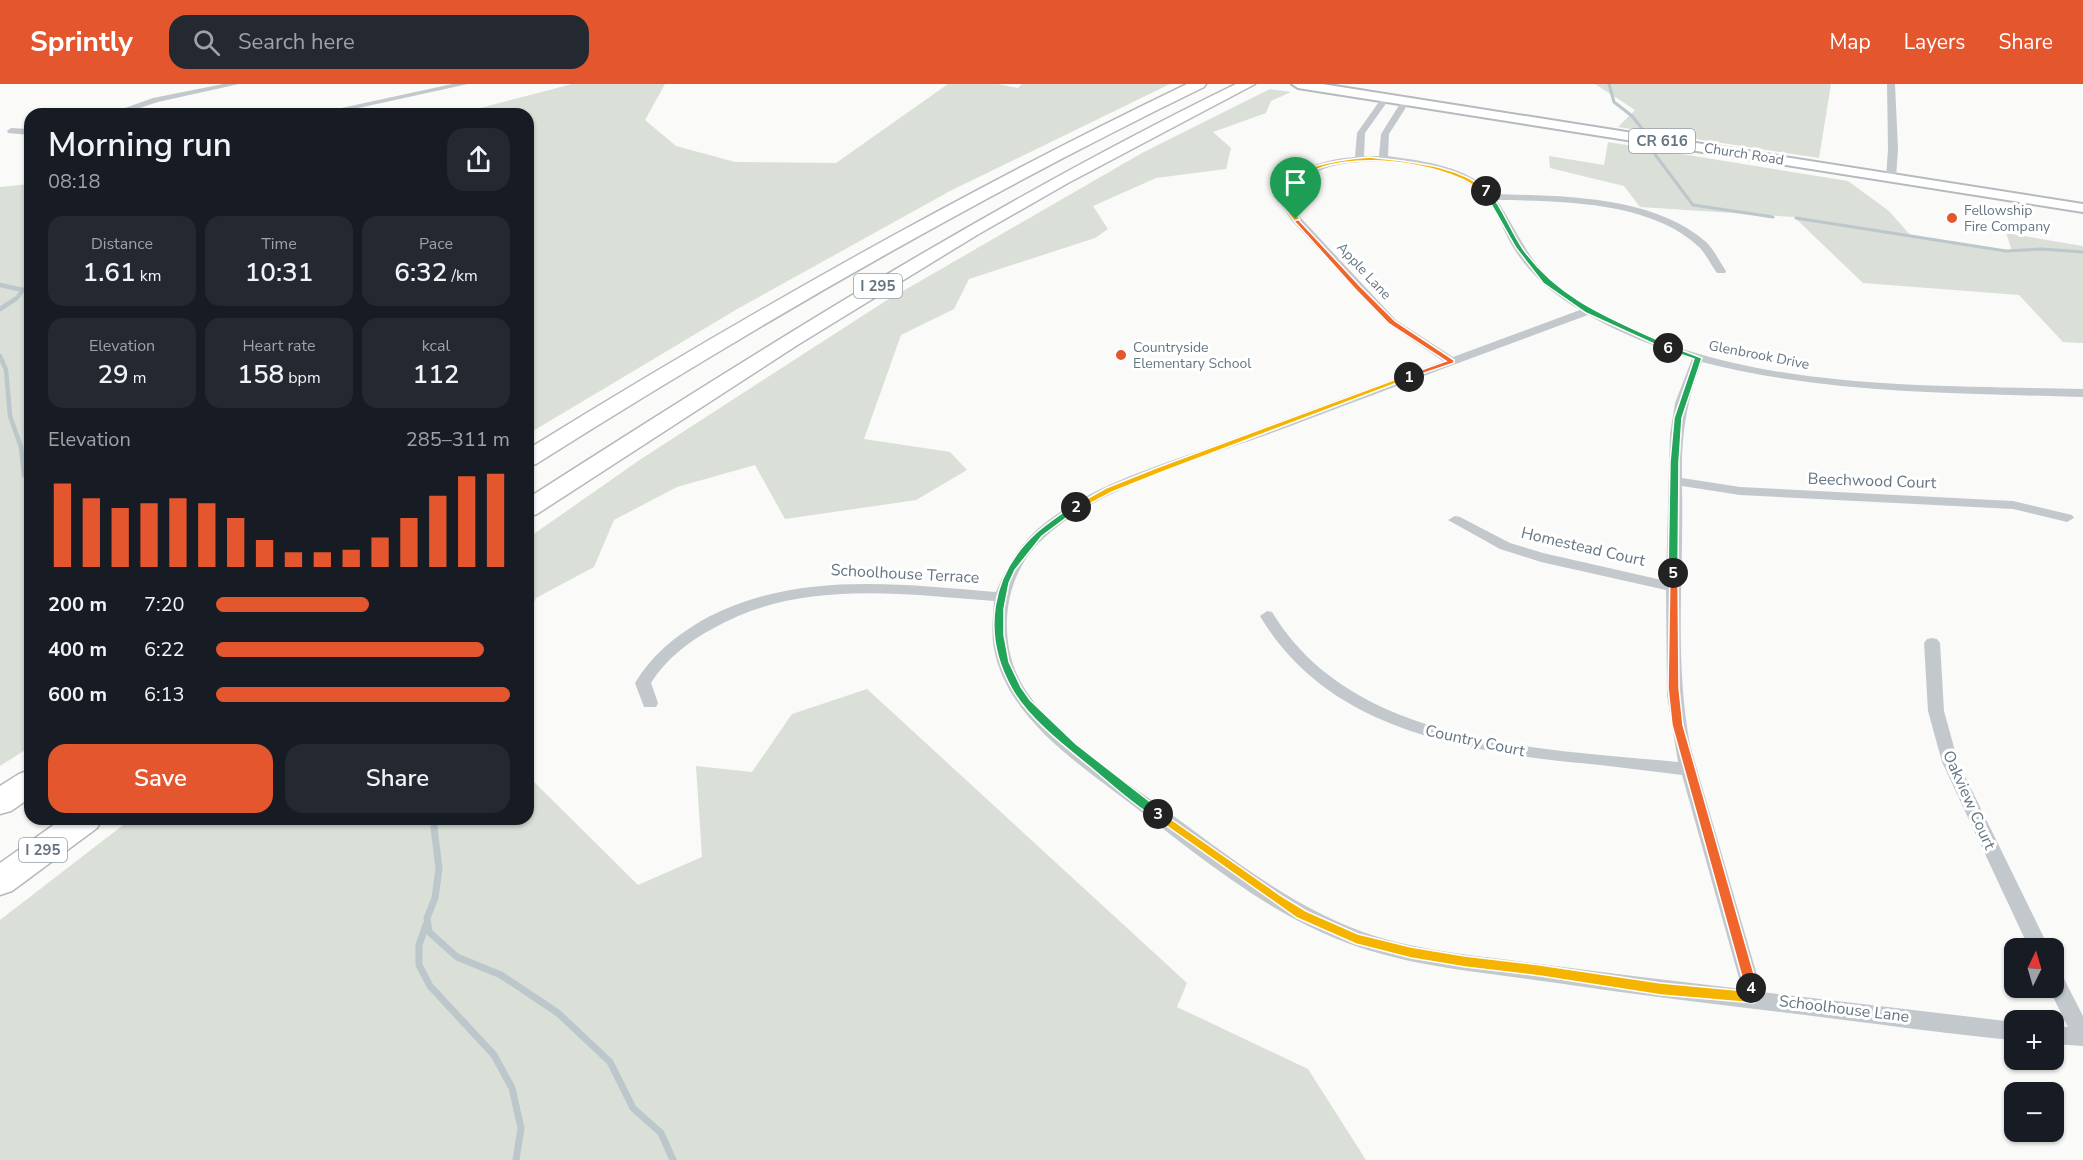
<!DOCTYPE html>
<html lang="en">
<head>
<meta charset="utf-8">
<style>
	:root { --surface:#171b24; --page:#242831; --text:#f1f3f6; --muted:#9ea1a6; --accent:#e4572e }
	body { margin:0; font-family:"Nunito Sans",sans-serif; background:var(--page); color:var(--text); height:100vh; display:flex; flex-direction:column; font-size:22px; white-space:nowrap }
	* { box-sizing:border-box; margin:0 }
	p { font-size:20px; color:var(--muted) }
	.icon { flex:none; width:33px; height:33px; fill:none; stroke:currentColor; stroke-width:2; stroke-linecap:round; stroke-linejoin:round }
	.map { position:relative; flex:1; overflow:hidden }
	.details { position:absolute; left:24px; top:24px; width:510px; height:717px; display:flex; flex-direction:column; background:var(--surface); border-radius:18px; box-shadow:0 2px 4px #0004 }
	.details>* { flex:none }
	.needle { width:39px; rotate:5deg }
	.buttons { position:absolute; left:2004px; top:854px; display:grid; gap:12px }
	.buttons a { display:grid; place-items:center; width:60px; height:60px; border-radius:12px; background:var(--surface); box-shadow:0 2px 4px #0004; font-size:30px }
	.pin { position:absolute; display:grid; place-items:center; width:51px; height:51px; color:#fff; margin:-62px -26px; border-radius:50% 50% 50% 0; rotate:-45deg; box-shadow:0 0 6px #0007 }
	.pin .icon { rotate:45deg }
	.km { position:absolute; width:30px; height:30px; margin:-15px; border-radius:50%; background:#222; color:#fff; font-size:16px; line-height:30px; text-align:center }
	.round { display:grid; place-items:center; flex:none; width:63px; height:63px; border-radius:18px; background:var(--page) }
	.summary { display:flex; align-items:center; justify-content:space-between; height:102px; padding:0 24px }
	h1 { font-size:33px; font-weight:600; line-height:45px }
	.metrics { display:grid; grid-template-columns:repeat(3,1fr); gap:9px; height:102px; padding:6px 24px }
	.metrics div { display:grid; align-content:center; border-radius:15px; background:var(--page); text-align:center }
	.metrics b { font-size:26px; font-weight:600 }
	.metrics small { font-size:16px; font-weight:400 }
	.metrics p { font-size:16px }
	.chart { height:168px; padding:12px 24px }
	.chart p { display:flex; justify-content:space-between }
	.chart svg { width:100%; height:108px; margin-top:6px; stroke:var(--accent); stroke-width:6 }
	.primary-button { display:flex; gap:12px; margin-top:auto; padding:12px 24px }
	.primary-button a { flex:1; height:69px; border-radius:18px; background:var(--accent); color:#fff; font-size:24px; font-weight:600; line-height:69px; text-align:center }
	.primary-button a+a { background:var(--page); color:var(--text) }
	ul { padding:0 24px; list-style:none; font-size:20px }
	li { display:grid; grid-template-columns:96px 72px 1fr; align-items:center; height:45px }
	li i { height:15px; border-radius:8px; background:var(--accent) }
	header { display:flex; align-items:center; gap:36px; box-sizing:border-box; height:84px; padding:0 30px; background:var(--accent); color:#fff }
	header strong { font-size:28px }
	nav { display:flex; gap:33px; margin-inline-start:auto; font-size:21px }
	.search { width:420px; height:54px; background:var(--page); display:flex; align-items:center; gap:15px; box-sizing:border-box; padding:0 21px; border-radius:18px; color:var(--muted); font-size:22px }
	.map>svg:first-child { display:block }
	.green { fill:#dadfd7 }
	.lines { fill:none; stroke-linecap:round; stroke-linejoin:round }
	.stream-far2 { stroke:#bbc7cb; stroke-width:3 }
	.stream-far1 { stroke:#bbc7cb; stroke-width:4.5 }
	.stream { stroke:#bbc7cb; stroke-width:7 }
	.primary-casing { stroke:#b5babe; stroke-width:4 }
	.motorway-casing { stroke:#b4b9bd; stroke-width:3 }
	.minor { fill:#c3c8cc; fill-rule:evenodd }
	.primary { fill:#fff; fill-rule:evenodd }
	.motorway { fill:#fff; fill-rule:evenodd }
	.split-1 { fill:#f0652b; stroke:#fff; stroke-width:1.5 }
	.split-2 { fill:#f5b400; stroke:#fff; stroke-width:1.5 }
	.split-3 { fill:#22a559; stroke:#fff; stroke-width:1.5 }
	.split-4 { fill:#f5b400; stroke:#fff; stroke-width:1.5 }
	.split-5 { fill:#f0652b; stroke:#fff; stroke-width:1.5 }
	.split-6 { fill:#22a559; stroke:#fff; stroke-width:1.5 }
	.split-7 { fill:#22a559; stroke:#fff; stroke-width:1.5 }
	.split-8 { fill:#f5b400; stroke:#fff; stroke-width:1.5 }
	.poi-dot { fill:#e4572e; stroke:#fff; stroke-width:2 }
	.labels { text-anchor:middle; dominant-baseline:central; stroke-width:6; stroke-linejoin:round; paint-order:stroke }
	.far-street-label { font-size:14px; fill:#657683; stroke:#fff }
	.far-poi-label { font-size:14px; fill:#657683; stroke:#fff; text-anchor:start }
	.shield { fill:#fff; stroke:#939fa8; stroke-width:1.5 }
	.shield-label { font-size:15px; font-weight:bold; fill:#657683 }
	.street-label { font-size:16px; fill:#657683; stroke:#fff }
</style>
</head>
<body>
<header>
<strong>Sprintly</strong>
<div class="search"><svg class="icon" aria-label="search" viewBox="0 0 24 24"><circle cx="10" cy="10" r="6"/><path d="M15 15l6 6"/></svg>Search here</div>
<nav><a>Map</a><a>Layers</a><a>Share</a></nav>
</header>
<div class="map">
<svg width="2083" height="1076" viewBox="0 0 2083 1076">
	<rect width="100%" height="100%" fill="#fafaf8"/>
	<path class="green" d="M572 0H665L645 36 676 62 735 78 836 79 948 0H998L1018 4 1022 0H1170L950 107 739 224 528 350V30H457Z
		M1595 0H1831L1819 74 1618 43 1635 26Z
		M1270 5 1291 8 1271 17 1266 29 1213 48 1231 64 1226 85 1156 94 1093 122 1108 145 1095 154 969 195 954 225 901 251 864 355 950 368 967 386 916 416 785 435 755 381 677 403 614 436 594 483 536 514 528 531V454L641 375 884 218 1142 69Z
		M1608 58 1848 97 1889 127 1911 152 2012 167 2006 149 2083 162V259L2063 258 2019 211 1863 199 1794 133 1640 123 1624 102 1550 84 1549 72 1604 81Z
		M30 100V663L0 682V103Z
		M867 605 1187 899 1177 923 1308 985 1366 1076H0V836L131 735H528V692L638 801 702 773 696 682 752 688 792 630Z"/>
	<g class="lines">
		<path class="stream-far2" d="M1609 0 1614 18 1632 32 1647 51
			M1651 65 1693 121 1773 133
			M1796 134 2006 167 2042 165 2083 168"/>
		<path class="stream-far1" d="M0 201 23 206 17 214 0 225
			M0 272 6 286 10 332 21 363 24 391 30 392"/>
		<path class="stream" d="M433 735 439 785 435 814 427 834 429 848 457 873 501 891 558 929 610 978 633 1024 661 1049 673 1076
			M426 841 419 861V881L430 902 494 971 512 1004 521 1044 516 1076"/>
		<defs>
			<path id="primary" d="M1292 0H1322L2083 120V128L1298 4Z"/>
			<path id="motorway" d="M1187 0H1206L1204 3C974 115 753 243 536 380L528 382V365C742 233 960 109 1187 0Z
				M1236 0H1255L1068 99 977 151 799 260 537 430 528 433V414C759 266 989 121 1236 0Z
				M30 686V714L11 727 0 730V702L19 690Z
				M62 735H102L97 744 12 807 0 811V779Z"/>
		</defs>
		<use href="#primary" class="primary-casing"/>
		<use href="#motorway" class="motorway-casing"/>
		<path class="minor" d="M223 0H239L158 18 121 30H108L153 14Z
			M452 0H468L331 30H314Z
			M1887 0H1895L1898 65 1896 94 1891 97 1886 94 1888 65Z
			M1383 12 1390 14 1365 49 1364 72H1379L1381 50 1403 15H1409L1410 17 1389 50 1388 72C1423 77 1468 82 1493 110 1560 112 1651 111 1705 157 1714 165 1719 177 1726 187L1725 189H1717C1711 181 1706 170 1699 163 1651 117 1560 117 1497 116 1515 143 1526 172 1550 195 1566 210 1584 220 1603 230 1739 308 1930 301 2083 305V313C1956 309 1826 310 1702 278 1686 317 1681 353 1682 394L1740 403 2013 417 2072 431 2074 434 2067 438 2013 425 1740 411 1682 402C1684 489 1674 575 1690 661L1762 908 2014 938V956C1955 951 1895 942 1836 935 1743 923 1649 913 1557 899 1477 887 1397 883 1323 849 1250 817 1179 756 1115 708 1067 672 1006 628 994 565 991 549 993 534 994 517 899 510 799 495 712 545 688 558 666 575 651 599L658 619 656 623H644L635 599C651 572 674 553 701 537 793 486 896 500 996 508 1007 480 1022 457 1046 438 1095 400 1158 382 1216 361 1291 333 1367 305 1443 277L1388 240 1292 137 1283 123 1279 106C1299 83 1325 75 1355 73L1357 49ZM1360 78C1396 75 1459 83 1484 113 1496 126 1503 145 1511 160 1528 189 1552 210 1580 226L1453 273 1396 236 1300 133 1293 123 1289 107C1310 87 1331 80 1360 78ZM1588 231C1621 250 1656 263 1692 275L1675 319 1670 350 1666 497 1543 469 1510 459 1460 433 1455 432 1448 436 1500 465 1541 478 1666 506 1667 611 1678 678C1540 664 1353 662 1272 528L1267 527 1260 532C1330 651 1475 669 1600 681 1628 684 1655 688 1682 691L1742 905C1672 897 1602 888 1532 879 1481 872 1428 868 1378 853 1297 828 1232 774 1164 725 1118 692 1053 651 1023 602 998 560 1002 500 1035 463 1088 405 1206 373 1280 346 1383 307 1485 269 1588 231Z
			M11 44 30 45V51L8 49 7 47Z
			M1932 554 1937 555 1940 559 1944 627 1958 678 2049 864H2029L1942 678 1928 627 1924 559 1927 555Z
			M2054 886 2061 889 2083 932V962L2054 960V942L2068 943 2048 903H2054Z"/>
		<use href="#primary" class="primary"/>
		<use href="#motorway" class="motorway"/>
	</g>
	<path class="split-1" d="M1296 133 1360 202 1395 237 1454 276V279L1407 295V291L1446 277 1389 240 1355 205 1294 137Z"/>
	<path class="split-2" d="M1407 291 1413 293 1162 388 1112 408 1080 425 1072 423 1106 404 1156 384Z"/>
	<path class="split-3" d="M1073 421 1081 423 1042 452 1015 486 1009 499 1004 525V551L1009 578 1021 603 1030 616 1076 660 1162 727V733L1158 735C1142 729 1105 695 1089 682 1064 662 1028 634 1012 605 981 551 990 490 1037 448 1048 438 1061 430 1073 421Z"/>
	<path class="split-4" d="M1158 726 1280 811 1306 827 1358 850 1411 863 1465 872 1540 881 1661 899 1746 907 1747 900 1751 898 1756 900 1761 914 1754 919 1661 911 1540 892 1465 883 1411 874 1356 860 1297 834 1154 733V727Z"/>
	<path class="split-5" d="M1670 487 1678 489 1679 604 1683 641 1758 904 1751 910 1745 904 1672 641 1668 604Z"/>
	<path class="split-6" d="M1668 261 1702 274 1682 334 1679 378 1678 489 1673 492 1668 489 1670 378 1674 334 1694 275 1665 265V262Z"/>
	<path class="split-7" d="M1483 106H1488C1503 124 1510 146 1523 165 1560 217 1615 236 1671 262V265H1665L1586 229 1543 199 1516 164Z"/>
	<path class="split-8" d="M1369 73C1410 78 1456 80 1489 107L1483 108C1476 104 1468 97 1459 94 1416 75 1320 63 1288 106L1291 123 1300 135 1294 137 1284 123 1281 106C1301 79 1338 76 1369 73Z"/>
	<g class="poi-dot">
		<circle cx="1952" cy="134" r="6"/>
		<circle cx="1121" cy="271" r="6"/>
	</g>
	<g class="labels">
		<g class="far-street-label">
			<text transform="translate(1744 70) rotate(9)">Church Road</text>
			<text transform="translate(1364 187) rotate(47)">Apple Lane</text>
			<text transform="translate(1759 271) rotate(11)">Glenbrook Drive</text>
		</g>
		<g class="far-poi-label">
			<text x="1964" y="126">Fellowship<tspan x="1964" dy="16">Fire Company</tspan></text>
			<text x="1133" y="263">Countryside<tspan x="1133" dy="16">Elementary School</tspan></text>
		</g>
		<g class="shield">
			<rect x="1629" y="45" width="66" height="24" rx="4.5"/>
			<rect x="854" y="190" width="48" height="24" rx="4.5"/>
			<rect x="19" y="754" width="48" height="24" rx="4.5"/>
		</g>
		<g class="shield-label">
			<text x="1662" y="57">CR 616</text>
			<text x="878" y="202">I 295</text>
			<text x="43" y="766">I 295</text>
		</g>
		<g class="street-label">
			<text transform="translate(1872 397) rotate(2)">Beechwood Court</text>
			<text transform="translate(1583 463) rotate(13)">Homestead Court</text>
			<text transform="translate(905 490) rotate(3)">Schoolhouse Terrace</text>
			<text transform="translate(1475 657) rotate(12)">Country Court</text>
			<text transform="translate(1969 716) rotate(66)">Oakview Court</text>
			<text transform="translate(1844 925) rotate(7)">Schoolhouse Lane</text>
		</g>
	</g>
</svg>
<div class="buttons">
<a><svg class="needle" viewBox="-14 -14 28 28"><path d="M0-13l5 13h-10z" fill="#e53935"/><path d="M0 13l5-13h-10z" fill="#9ea1a6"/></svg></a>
<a>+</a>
<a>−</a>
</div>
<div class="pin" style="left:1296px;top:135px;background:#1e9e55"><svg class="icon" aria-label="arrive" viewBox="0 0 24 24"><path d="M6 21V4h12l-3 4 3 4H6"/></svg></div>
<b class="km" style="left:1409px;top:293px">1</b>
<b class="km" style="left:1076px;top:423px">2</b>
<b class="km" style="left:1158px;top:730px">3</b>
<b class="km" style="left:1751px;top:904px">4</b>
<b class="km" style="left:1673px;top:489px">5</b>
<b class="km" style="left:1668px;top:264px">6</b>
<b class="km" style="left:1486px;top:107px">7</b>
<section class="details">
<div class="summary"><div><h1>Morning run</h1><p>08:18</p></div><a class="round"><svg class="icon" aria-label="share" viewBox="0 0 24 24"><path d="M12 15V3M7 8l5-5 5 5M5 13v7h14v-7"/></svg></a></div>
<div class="metrics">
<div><p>Distance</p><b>1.61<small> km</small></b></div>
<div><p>Time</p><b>10:31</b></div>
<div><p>Pace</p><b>6:32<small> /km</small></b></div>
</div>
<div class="metrics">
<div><p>Elevation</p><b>29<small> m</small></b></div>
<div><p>Heart rate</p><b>158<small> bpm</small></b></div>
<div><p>kcal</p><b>112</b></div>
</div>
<div class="chart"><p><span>Elevation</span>285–311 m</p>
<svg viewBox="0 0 160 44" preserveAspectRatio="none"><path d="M5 44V10M15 44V16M25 44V20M35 44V18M45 44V16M55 44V18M65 44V24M75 44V33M85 44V38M95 44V38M105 44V37M115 44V32M125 44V24M135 44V15M145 44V7M155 44V6"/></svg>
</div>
<ul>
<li><b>200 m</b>7:20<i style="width:52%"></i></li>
<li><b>400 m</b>6:22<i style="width:91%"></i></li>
<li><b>600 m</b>6:13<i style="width:100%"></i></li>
</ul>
<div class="primary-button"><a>Save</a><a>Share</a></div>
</section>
</div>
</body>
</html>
